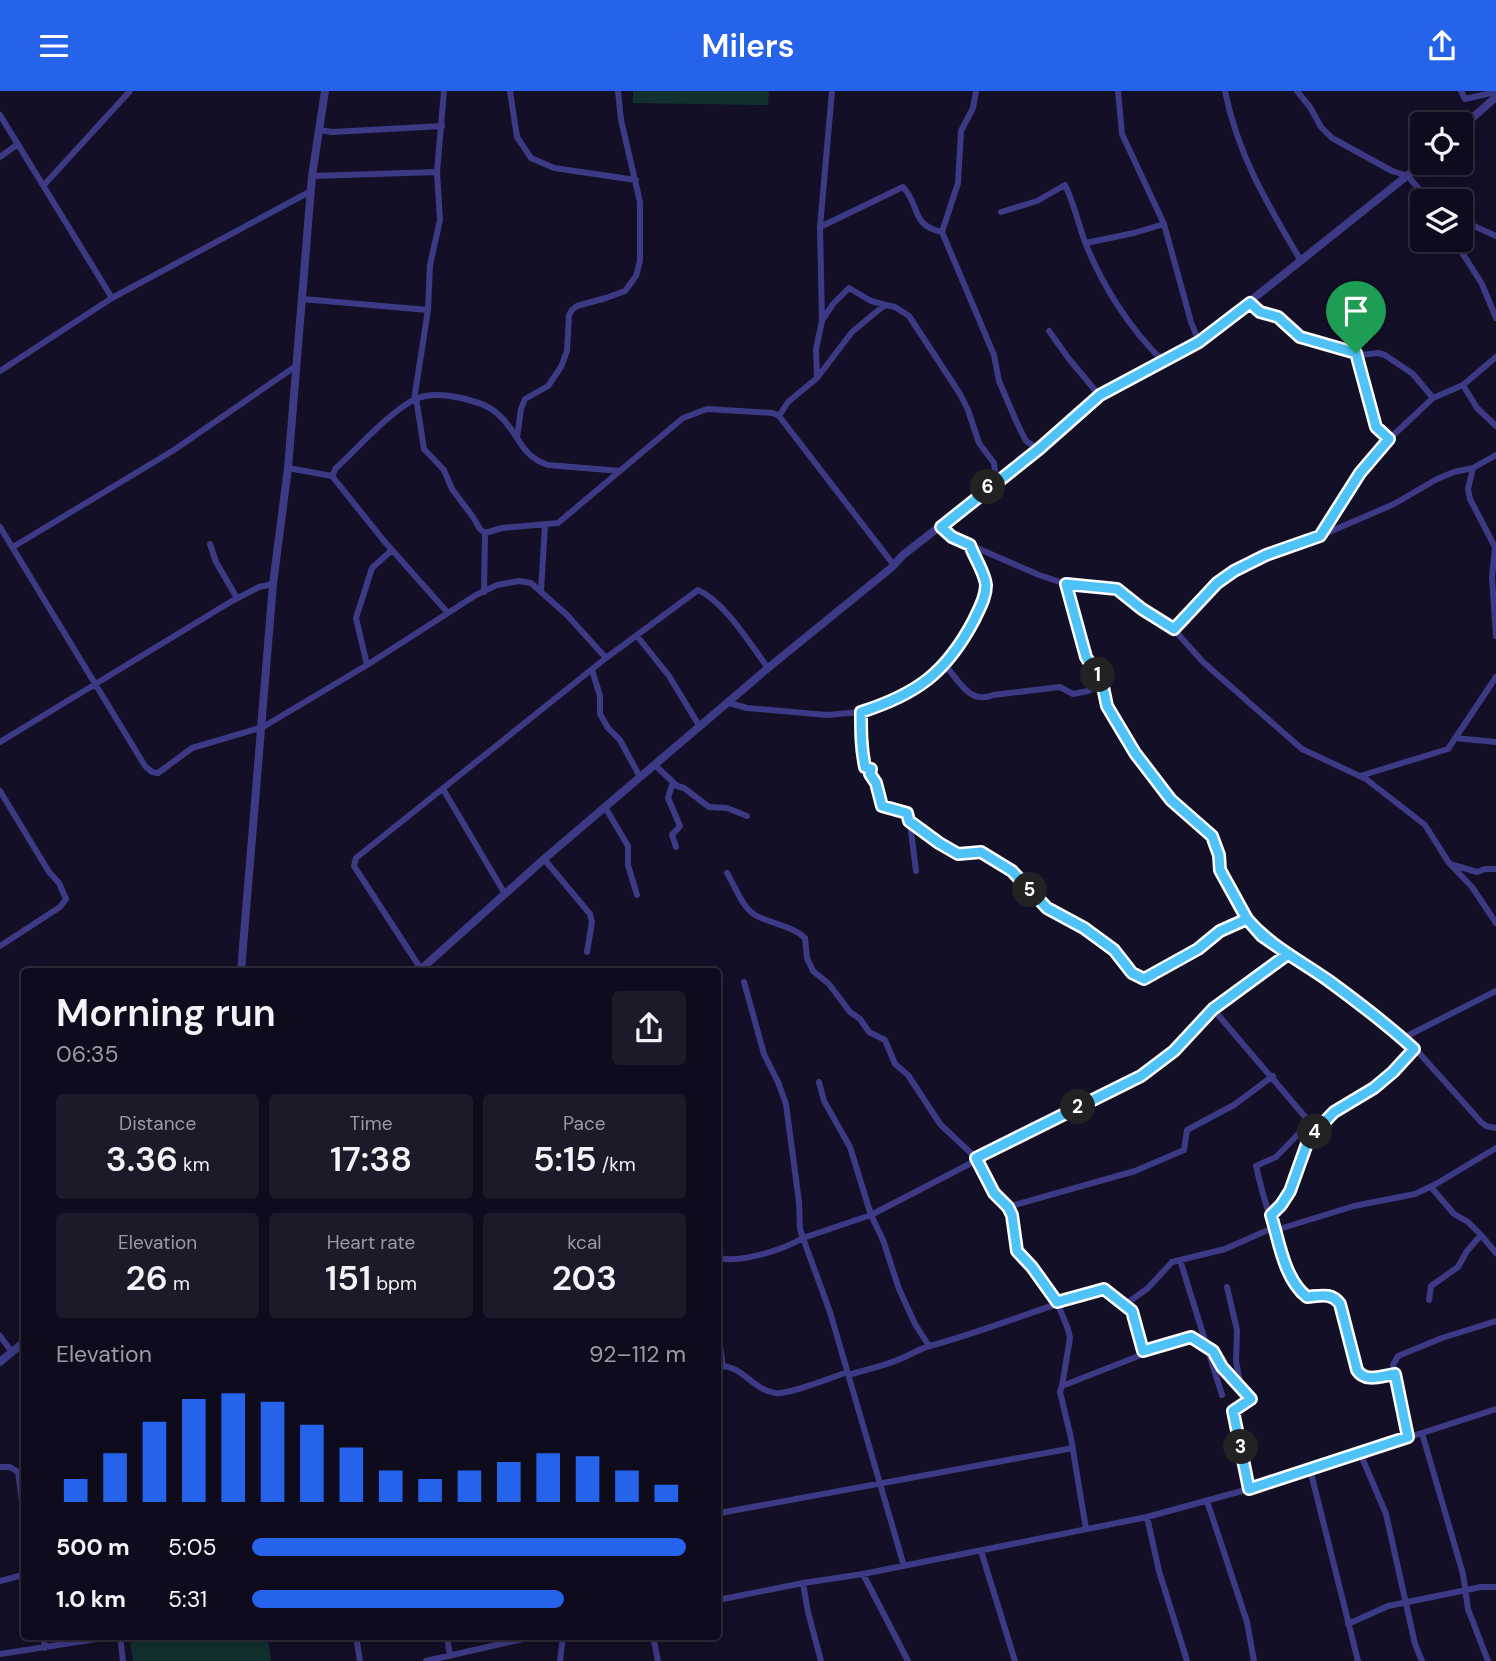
<!DOCTYPE html>
<html lang="en">
<head>
<meta charset="utf-8">
<style>
	:root { --surface:#0e0b1c; --page:#1c1929; --text:#f1f3f6; --muted:#9b9ba3; --line:#2e2b3b; --accent:#2563eb }
	body { margin:0; font-family:"DM Sans",sans-serif; background:var(--page); color:var(--text); height:100vh; display:flex; flex-direction:column; font-size:26px; white-space:nowrap }
	* { box-sizing:border-box; margin:0 }
	p { font-size:23px; color:var(--muted) }
	.icon { flex:none; width:38px; height:38px; fill:none; stroke:currentColor; stroke-width:2; stroke-linecap:round; stroke-linejoin:round }
	.map { position:relative; flex:1; overflow:hidden }
	.details { position:absolute; left:21px; top:877px; width:700px; height:672px; display:flex; flex-direction:column; background:var(--surface); border-radius:7px; box-shadow:0 4px 18px #0003,0 0 0 2px var(--line) }
	.details>* { flex:none }
	.controls { position:absolute; left:1410px; top:21px; display:grid; gap:14px }
	.controls a { display:grid; place-items:center; width:63px; height:63px; border-radius:7px; background:var(--surface); box-shadow:0 4px 18px #0003,0 0 0 2px var(--line); font-size:35px }
	.pin { position:absolute; display:grid; place-items:center; width:60px; height:60px; color:#fff; margin:-72px -30px; border-radius:50% 50% 50% 0; rotate:-45deg; box-shadow:0 0 7px #0007 }
	.pin .icon { rotate:45deg }
	.km { position:absolute; width:35px; height:35px; margin:-18px; border-radius:50%; background:#222; color:#fff; font-size:19px; line-height:35px; text-align:center }
	.round { display:grid; place-items:center; flex:none; width:74px; height:74px; border-radius:7px; background:var(--page) }
	.headline { display:flex; align-items:center; justify-content:space-between; height:119px; padding:0 35px }
	h1 { font-size:38px; font-weight:600; line-height:52px }
	.metrics { display:grid; grid-template-columns:repeat(3,1fr); gap:10px; height:119px; padding:7px 35px }
	.metrics div { display:grid; align-content:center; border-radius:7px; background:var(--page); text-align:center }
	.metrics b { font-size:35px; font-weight:600 }
	.metrics small { font-size:19px; font-weight:400 }
	.metrics p { font-size:19px }
	.chart { height:196px; padding:14px 35px }
	.chart p { display:flex; justify-content:space-between }
	.chart svg { width:100%; height:126px; margin-top:7px; stroke:var(--accent); stroke-width:6 }
	ul { padding:0 35px; list-style:none; font-size:23px }
	li { display:grid; grid-template-columns:112px 84px 1fr; align-items:center; height:52px }
	li i { height:18px; border-radius:9px; background:var(--accent) }
	header { display:flex; justify-content:space-between; align-items:center; height:91px; padding:0 35px; background:var(--accent); color:#fff; font-size:32px; font-weight:600 }
	.map>svg:first-child { display:block }
	.green { fill:#12302f }
	.lines { fill:none; stroke-linecap:round; stroke-linejoin:round }
	.minor { stroke:#3d3a85; stroke-width:6 }
	.tertiary { stroke:#3d3a85; stroke-width:8 }
	.route-casing { stroke:#fff; stroke-width:14 }
	.route { stroke:#4fc3f7; stroke-width:9 }
</style>
</head>
<body>
<header><svg class="icon" aria-label="menu" viewBox="0 0 24 24"><path d="M4 6h16M4 12h16M4 18h16"/></svg>Milers<svg class="icon" aria-label="share" viewBox="0 0 24 24"><path d="M12 15V3M7 8l5-5 5 5M5 13v7h14v-7"/></svg></header>
<div class="map">
<svg width="1496" height="1570" viewBox="0 0 1496 1570">
	<rect width="100%" height="100%" fill="#130f26"/>
	<path class="green" d="M633 0H769L768 14 633 12Z
		M129 1545 268 1546 283 1545 268 1548 271 1570H133Z"/>
	<g class="lines">
		<path class="minor" d="M510 0 517 46 531 67 554 77 636 89
			M976 0 973 17 961 40 958 92 942 141 994 264 999 290 1017 332 1026 350 1039 358
			M1118 0 1122 43 1164 133 1191 231 1199 251
			M1225 0C1238 65 1268 114 1301 170
			M1297 0 1310 16 1321 36 1332 47 1392 80 1408 85 1429 110
			M1461 0 1465 8 1496 1
			M0 24 112 207
			M319 39 332 41 442 35
			M0 66 18 53
			M312 85 437 81
			M44 94 130 0
			M1001 121 1037 110 1065 94C1074 112 1078 132 1085 151 1102 194 1129 237 1162 269
			M1461 129 1496 145
			M820 136 903 96C921 115 910 134 942 141
			M1454 149 1482 193 1496 227
			M1086 152 1134 142 1164 133
			M302 208 428 219
			M1250 212 1260 221 1278 226 1300 246 1351 259 1360 264 1378 262 1385 264 1413 283 1433 307
			M823 228 833 213 849 197 871 210 886 214
			M1049 240 1069 268 1100 305
			M1356 262 1376 336 1389 348
			M0 280 112 207 311 100
			M817 287 852 241 881 217 886 214 895 216 909 225 960 303 968 319 979 352 994 372 996 391
			M1463 294 1477 317 1496 335
			M416 307 424 358 444 379 452 398 473 426 480 438 485 442
			M414 309 428 219 430 174 440 129 437 81 444 0
			M779 325 788 311 817 287 816 258 822 230 820 136 832 0
			M517 347 521 318 525 308 548 295 561 276 567 260 569 224 572 219 577 215 606 207 625 200 636 185 640 170V111L621 29 618 0
			M288 377 332 385 384 450 448 522
			M1473 377 1468 398 1470 408 1495 456 1492 486 1496 545
			M332 385 336 377C357 358 393 317 418 307 431 302 448 304 461 307 477 311 489 314 500 325 520 344 520 365 548 374L620 380
			M0 436 145 675 152 681 158 682 192 657 263 636 367 574 476 504 497 494 519 490 531 492 567 524 606 567
			M1321 444 1360 382 1386 351 1433 307 1463 294 1496 266
			M210 453 216 471 237 507
			M970 454 1039 484 1066 493 1117 498 1142 518 1169 533 1203 571 1302 658 1366 688 1425 734 1449 772 1472 796 1496 832
			M13 456 174 359 296 275
			M1066 493 1086 566 1102 591 1107 615 1135 662 1155 689 1171 709 1212 745 1219 764 1220 779 1247 828 1262 845 1328 889 1394 940 1421 964 1481 1031 1486 1035 1496 1037
			M541 500 545 434
			M484 501 485 442 502 437 558 432 683 327 707 318 773 322 779 325 893 473
			M1175 539 1217 492 1234 480 1266 464 1320 445 1394 413 1437 388 1454 381 1473 377 1496 364
			M637 545 669 585 700 636
			M367 574 356 527 372 477 392 459
			M945 574C959 590 970 614 993 604L1060 596 1073 603 1088 600 1102 591
			M592 579 600 605V623L608 637 620 649 640 686
			M729 612 747 617 827 624 861 621 902 606 945 574 968 540 984 508 986 491 970 454 952 446 941 436
			M861 621V656L865 676 871 678C871 681 879 711 882 715L909 724 916 780
			M1455 647 1496 651
			M0 651 232 510 259 496 273 493
			M655 674 677 695 684 697 709 716 727 717 747 725
			M1360 685 1448 658 1496 586
			M673 691 668 707 680 735 672 744 676 756
			M443 698 505 803
			M0 700 49 781 59 792 66 808 60 816 0 855
			M605 716 628 755V774L637 804
			M909 730 939 752 958 763 981 761 1011 780 1047 816 1084 837 1114 859 1132 882 1144 888 1198 858 1220 840 1247 828
			M544 768 590 823 592 831 587 861
			M1450 773 1477 781 1485 778H1496
			M727 782C735 795 742 816 755 824 771 833 791 834 805 847L807 867 813 880 829 893 850 921 860 928 869 941 885 949 895 973 908 984 940 1033 976 1067 994 1102 1008 1116 1012 1123 1017 1160 1032 1176 1057 1211 1068 1238 1070 1247 1062 1295
			M421 878 354 775 356 767 606 567 698 499C725 511 750 553 768 577
			M1213 918 1307 1028V1034L1276 1066 1256 1075C1262 1102 1287 1191 1307 1206 1320 1205 1331 1201 1340 1213L1357 1278C1365 1292 1381 1285 1395 1283
			M1403 947 1496 900
			M819 991 824 1010 850 1056 871 1124 883 1149 899 1198 915 1233 929 1255
			M976 1067 1141 985 1174 960 1213 918 1288 863
			M1431 1096 1454 1123 1468 1131 1481 1144
			M1008 1116 1135 1080 1184 1059 1187 1039 1234 1014 1273 985
			M1271 1124 1281 1114 1290 1100 1309 1047 1334 1021 1374 997 1393 981 1414 958
			M1276 1139 1354 1115 1415 1103 1436 1093 1496 1057
			M718 1167C741 1172 783 1159 803 1147L800 1138 799 1111 786 1013 778 991 764 963 744 891
			M1180 1169 1222 1304
			M1227 1196 1237 1239 1236 1270 1240 1292
			M1429 1209 1431 1195 1458 1176 1467 1160 1481 1144 1496 1162
			M718 1241 723 1275
			M0 1245 12 1261
			M1143 1260 1189 1246C1208 1250 1211 1262 1222 1275 1232 1287 1244 1296 1251 1309L1233 1320 1249 1398
			M718 1275C742 1273 751 1298 775 1302 789 1304 832 1286 848 1281
			M849 1284C864 1279 880 1276 895 1270 907 1266 918 1258 930 1255 989 1239 1045 1215 1104 1198L1132 1220
			M1422 1342 1463 1483 1468 1518 1488 1570
			M1408 1346 1393 1274 1398 1265 1442 1247 1496 1230
			M1360 1362 1386 1423 1415 1553 1422 1570
			M0 1376H10L18 1381 24 1425
			M1310 1378 1358 1570
			M1207 1410 1247 1531 1254 1570
			M720 1422 1073 1357
			M1147 1426 1159 1480 1187 1570
			M1086 1438 1071 1347 1060 1301 1062 1295 1141 1264 1143 1260 1130 1210 1148 1197 1172 1171 1225 1158 1275 1136
			M981 1460 1015 1570
			M904 1475 830 1221 803 1147 871 1124 977 1069
			M863 1483 908 1570
			M0 1490 19 1485 24 1488
			M803 1492 808 1521 821 1570
			M718 1509 803 1492 863 1483 1147 1426 1249 1398 1496 1318
			M1348 1533 1388 1515 1481 1496H1496
			M43 1545 45 1557
			M120 1545 123 1570
			M356 1545 360 1570
			M447 1545 450 1565
			M653 1545 658 1570
			M0 1563 116 1545
			M426 1570 536 1545
			M560 1570 563 1545"/>
		<path class="tertiary" d="M1461 37 1496 6
			M241 880 273 493 288 377 312 85 325 0
			M419 880 544 768 768 577 891 477 903 464 1039 358 1100 305 1199 251 1423 72
			M0 1271 24 1251"/>
	</g>
	<g class="lines">
		<defs>
			<path id="route" d="M1356 262 1376 336 1389 348 1360 382 1320 445 1266 464 1234 480 1217 492 1174 538 1142 518 1117 498 1066 493 1086 566 1102 591 1107 615 1135 662 1171 709 1212 745 1219 764 1220 779 1247 828 1262 845 1288 863 1213 918 1174 960 1141 985 976 1067 994 1102 1008 1116 1012 1124 1017 1160 1032 1176 1057 1211 1104 1198 1132 1220 1143 1260 1191 1246 1213 1260 1222 1276 1251 1308 1233 1320 1249 1398 1408 1346 1395 1283C1381 1285 1365 1292 1357 1279L1340 1213C1331 1201 1320 1205 1307 1206 1284 1188 1279 1150 1271 1124L1281 1114 1290 1100 1309 1047 1334 1021 1374 997 1393 981 1414 958C1388 934 1359 912 1329 890 1301 870 1270 855 1247 828L1220 840 1198 858 1144 888 1132 882 1114 859 1084 837 1047 817 1012 780 981 761 958 763 939 752 909 730 907 722 882 715 876 692 870 683 871 678 865 676C861 657 861 640 861 621 917 603 946 582 974 529 979 518 986 507 986 494 985 482 974 466 970 454L952 446 941 436 1039 358 1100 304 1199 251 1250 212 1260 221 1278 226 1300 246 1356 262"/>
		</defs>
		<use href="#route" class="route-casing"/>
		<use href="#route" class="route"/>
	</g>
</svg>
<div class="controls">
<a><svg class="icon" aria-label="locate" viewBox="0 0 24 24"><circle cx="12" cy="12" r="6"/><path d="M12 2v4M12 18v4M2 12h4M18 12h4"/></svg></a>
<a><svg class="icon" aria-label="layers" viewBox="0 0 24 24"><path d="M12 4l9 5-9 5-9-5zM3 14l9 5 9-5"/></svg></a>
</div>
<div class="pin" style="left:1356px;top:262px;background:#1e9e55"><svg class="icon" aria-label="arrive" viewBox="0 0 24 24"><path d="M6 21V4h12l-3 4 3 4H6"/></svg></div>
<b class="km" style="left:1098px;top:584px">1</b>
<b class="km" style="left:1078px;top:1016px">2</b>
<b class="km" style="left:1241px;top:1356px">3</b>
<b class="km" style="left:1315px;top:1041px">4</b>
<b class="km" style="left:1030px;top:799px">5</b>
<b class="km" style="left:988px;top:396px">6</b>
<section class="details">
<div class="headline"><div><h1>Morning run</h1><p>06:35</p></div><a class="round"><svg class="icon" aria-label="share" viewBox="0 0 24 24"><path d="M12 15V3M7 8l5-5 5 5M5 13v7h14v-7"/></svg></a></div>
<div class="metrics">
<div><p>Distance</p><b>3.36<small> km</small></b></div>
<div><p>Time</p><b>17:38</b></div>
<div><p>Pace</p><b>5:15<small> /km</small></b></div>
</div>
<div class="metrics">
<div><p>Elevation</p><b>26<small> m</small></b></div>
<div><p>Heart rate</p><b>151<small> bpm</small></b></div>
<div><p>kcal</p><b>203</b></div>
</div>
<div class="chart"><p><span>Elevation</span>92–112 m</p>
<svg viewBox="0 0 160 44" preserveAspectRatio="none"><path d="M5 44V36M15 44V27M25 44V16M35 44V8M45 44V6M55 44V9M65 44V17M75 44V25M85 44V33M95 44V36M105 44V33M115 44V30M125 44V27M135 44V28M145 44V33M155 44V38"/></svg>
</div>
<ul>
<li><b>500 m</b>5:05<i style="width:100%"></i></li>
<li><b>1.0 km</b>5:31<i style="width:72%"></i></li>
</ul>
</section>
</div>
</body>
</html>
